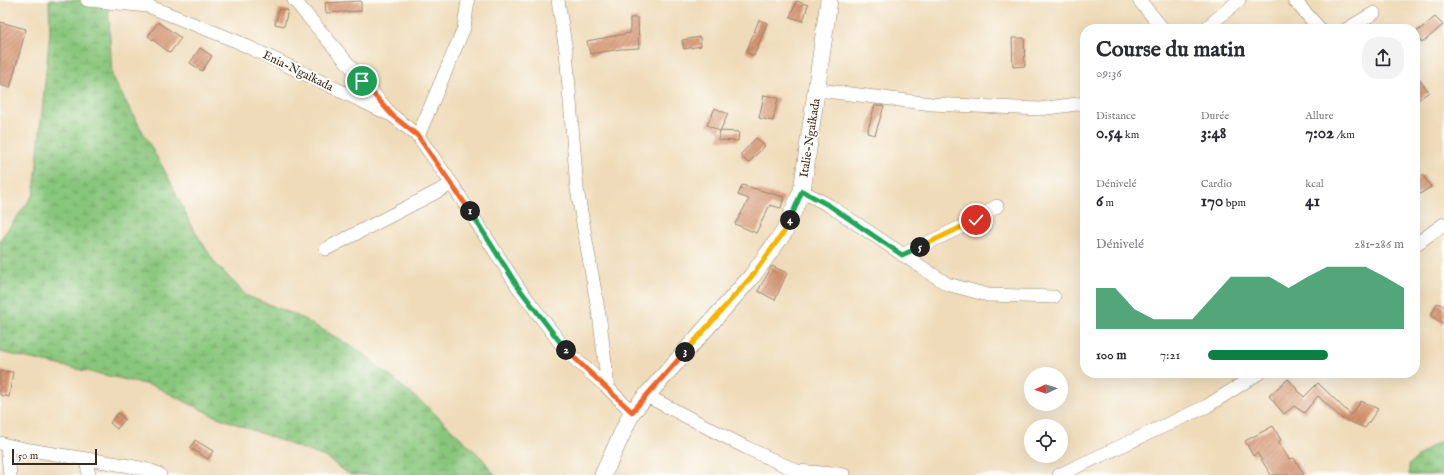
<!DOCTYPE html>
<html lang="fr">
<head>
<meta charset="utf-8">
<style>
	:root { --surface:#fff; --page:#f2f2f3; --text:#2b2b33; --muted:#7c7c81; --accent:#0b8043 }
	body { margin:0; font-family:"IM FELL English",serif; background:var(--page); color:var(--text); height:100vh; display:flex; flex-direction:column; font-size:15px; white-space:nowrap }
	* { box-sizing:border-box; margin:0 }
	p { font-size:13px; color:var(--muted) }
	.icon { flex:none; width:22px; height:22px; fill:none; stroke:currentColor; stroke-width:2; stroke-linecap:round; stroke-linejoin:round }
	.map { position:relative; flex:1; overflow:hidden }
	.sheet { position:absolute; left:1080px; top:24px; width:340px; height:354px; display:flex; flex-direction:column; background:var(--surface); border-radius:16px; box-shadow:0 4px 16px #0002 }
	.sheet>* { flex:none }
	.needle { width:26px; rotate:266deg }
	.tools { position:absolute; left:1024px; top:367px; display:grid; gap:8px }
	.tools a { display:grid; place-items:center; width:44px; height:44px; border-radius:50%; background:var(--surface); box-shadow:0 4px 16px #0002; font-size:20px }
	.scale { position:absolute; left:12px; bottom:10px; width:85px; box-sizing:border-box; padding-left:4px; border:2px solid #3b2a1e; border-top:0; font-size:11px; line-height:14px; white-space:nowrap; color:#3b2a1e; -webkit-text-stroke:3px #fdfcf7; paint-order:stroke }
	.pin { position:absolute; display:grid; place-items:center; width:34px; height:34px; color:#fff; margin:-17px; border:2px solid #fff; border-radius:50%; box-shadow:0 1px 4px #0007 }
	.km { position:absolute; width:20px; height:20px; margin:-10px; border-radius:50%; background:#222; color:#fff; font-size:11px; line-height:20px; text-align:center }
	.round { display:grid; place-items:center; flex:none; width:42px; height:42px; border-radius:16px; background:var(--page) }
	.summary { display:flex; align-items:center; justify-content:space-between; height:68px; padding:0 16px }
	h1 { font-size:22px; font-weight:700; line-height:30px }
	.stats { display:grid; grid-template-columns:repeat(3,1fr); gap:6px; height:68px; padding:4px 16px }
	.stats div { display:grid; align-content:center }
	.stats b { font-size:17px; font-weight:700 }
	.stats small { font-size:11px; font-weight:400 }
	.stats p { font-size:11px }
	.chart { height:112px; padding:8px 16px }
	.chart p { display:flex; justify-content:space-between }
	.chart svg { width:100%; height:72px; margin-top:4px; fill:var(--accent); opacity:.7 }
	ul { padding:0 16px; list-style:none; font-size:13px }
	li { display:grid; grid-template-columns:64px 48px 1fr; align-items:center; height:30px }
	li i { height:10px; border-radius:5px; background:var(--accent) }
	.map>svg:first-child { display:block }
	.wetland { fill:url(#wetland-marsh); stroke:#62784d }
	.building { fill:url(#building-hatch) }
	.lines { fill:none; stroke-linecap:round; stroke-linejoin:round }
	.minor-casing { stroke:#95826c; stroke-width:14 }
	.tertiary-casing { stroke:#95826c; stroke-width:18 }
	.minor { stroke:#fff; stroke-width:13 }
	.tertiary { stroke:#fff; stroke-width:17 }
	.split-1-casing { stroke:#fff; stroke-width:8 }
	.split-2-casing { stroke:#fff; stroke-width:8 }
	.split-3-casing { stroke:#fff; stroke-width:8 }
	.split-4-casing { stroke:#fff; stroke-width:8 }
	.split-5-casing { stroke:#fff; stroke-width:8 }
	.split-6-casing { stroke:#fff; stroke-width:8 }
	.split-1 { stroke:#f0652b; stroke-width:5 }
	.split-2 { stroke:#22a559; stroke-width:5 }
	.split-3 { stroke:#f0652b; stroke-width:5 }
	.split-4 { stroke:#f5b400; stroke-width:5 }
	.split-5 { stroke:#22a559; stroke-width:5 }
	.split-6 { stroke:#f5b400; stroke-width:5 }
	.labels { text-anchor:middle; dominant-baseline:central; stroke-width:4; stroke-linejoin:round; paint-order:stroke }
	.street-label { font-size:12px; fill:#3b2a1e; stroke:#fdfcf7 }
</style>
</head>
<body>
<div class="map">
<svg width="1444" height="475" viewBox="0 0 1444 475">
	<defs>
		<pattern id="wetland-marsh" width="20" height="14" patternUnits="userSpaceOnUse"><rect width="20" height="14" fill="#88c67c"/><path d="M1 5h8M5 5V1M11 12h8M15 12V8" fill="none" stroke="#70a165"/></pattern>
		<pattern id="building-hatch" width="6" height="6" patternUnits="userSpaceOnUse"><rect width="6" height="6" fill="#d6926e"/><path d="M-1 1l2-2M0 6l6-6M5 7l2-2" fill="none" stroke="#af775a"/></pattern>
	</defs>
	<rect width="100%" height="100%" fill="#fdfcf7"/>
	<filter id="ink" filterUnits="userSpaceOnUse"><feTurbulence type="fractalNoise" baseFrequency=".025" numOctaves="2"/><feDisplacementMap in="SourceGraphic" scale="8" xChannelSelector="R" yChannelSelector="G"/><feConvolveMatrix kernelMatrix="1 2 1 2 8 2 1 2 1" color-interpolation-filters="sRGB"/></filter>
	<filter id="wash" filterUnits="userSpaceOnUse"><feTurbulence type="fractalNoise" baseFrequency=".012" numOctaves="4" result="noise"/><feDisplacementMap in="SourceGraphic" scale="16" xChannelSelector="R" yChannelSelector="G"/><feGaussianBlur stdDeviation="0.9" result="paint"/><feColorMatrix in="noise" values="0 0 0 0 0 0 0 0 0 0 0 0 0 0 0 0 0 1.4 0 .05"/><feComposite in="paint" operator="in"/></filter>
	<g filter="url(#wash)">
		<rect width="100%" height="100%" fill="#efdbb9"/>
		<path class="wetland" d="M49 0H108L112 77 168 177 191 225 215 263 247 296 296 315 357 349 432 411 481 457 495 475H350L327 458 212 415 154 386 0 352V240L34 194 50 31Z
			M1444 440V475H1409V465L1428 448Z"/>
		<g id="blocks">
			<path class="building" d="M361 1V11L326 13 325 3Z
				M796 1 808 5 803 21 790 17Z
				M279 9 288 10 284 26 275 24Z
				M1435 17 1443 25 1422 43 1415 33Z
				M630 18H638L639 48 621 49 590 54 587 41 630 33Z
				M759 20 767 23 754 56 746 52Z
				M0 22 26 29 10 88 0 85Z
				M158 22 181 38 170 53 148 36Z
				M700 37 701 46 684 49 682 40Z
				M1012 38H1024L1025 66 1013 67Z
				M200 48 212 56 202 71 190 63Z
				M1415 74 1429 92 1415 102Z
				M764 95 778 98 773 121 759 118Z
				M875 105 884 106 875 135 867 133Z
				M715 108 728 114 720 131 707 125Z
				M720 131 739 132 738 141 718 140Z
				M756 138 765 146 748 163 740 155Z
				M1423 175 1431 187 1415 197V180Z
				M742 185 784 197 781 208 770 205 756 233 735 224 749 199 738 195Z
				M772 266 787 273 775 300 758 291Z
				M1437 303 1444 306V324L1431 316Z
				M0 371 13 372 9 397 0 395Z
				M1288 379 1304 397 1318 383 1351 415 1361 401 1378 409 1365 428 1341 418 1318 396 1304 413 1294 406 1284 414 1269 396Z
				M118 413 125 419 117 429 110 423Z
				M1273 426 1281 440 1278 442 1289 459 1294 458 1304 475H1271L1257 453 1253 456 1245 441Z
				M195 440 213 451 208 459 190 448Z"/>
		</g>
	</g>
	<g filter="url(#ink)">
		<use href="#blocks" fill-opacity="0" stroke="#95826c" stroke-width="1"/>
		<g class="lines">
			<defs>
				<path id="minor" d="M87 0 148 6 236 41 393 116 418 136 452 184 518 287 568 353 608 388 632 412
					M294 0 389 112
					M558 0 566 51 577 189 600 321 608 388
					M1139 0 1163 29
					M1294 0 1320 29
					M1205 29 1239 0
					M1347 29 1374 13
					M818 90 932 104 1040 109 1085 103
					M418 136 464 28 468 0
					M802 191 830 206 947 284 988 295 1054 297
					M1415 245 1444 224
					M326 249 452 184
					M902 255 976 220 997 206
					M647 396 747 448 797 471 844 475
					M0 443C25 453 153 465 160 475
					M7 446 10 475
					M86 460 89 475
					M1059 475 1207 406 1259 373"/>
				<path id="tertiary" d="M603 475 632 412 752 276 784 232 802 191 829 0"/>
			</defs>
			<use href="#minor" class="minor-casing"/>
			<use href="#tertiary" class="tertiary-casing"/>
			<use href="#minor" class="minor"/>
			<use href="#tertiary" class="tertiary"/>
		</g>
	</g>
	<g class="lines" filter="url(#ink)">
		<defs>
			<path id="split-1" d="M362 81 393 116 418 136 470 211"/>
			<path id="split-2" d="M470 211 518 287 566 350"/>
			<path id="split-3" d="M566 350 632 412 685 352"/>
			<path id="split-4" d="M685 352 752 276 784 232 790 220"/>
			<path id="split-5" d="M790 220 802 191 830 206 902 255 920 247"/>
			<path id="split-6" d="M920 247 976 220"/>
		</defs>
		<use href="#split-1" class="split-1-casing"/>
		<use href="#split-2" class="split-2-casing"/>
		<use href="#split-3" class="split-3-casing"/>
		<use href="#split-4" class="split-4-casing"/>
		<use href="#split-5" class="split-5-casing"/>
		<use href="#split-6" class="split-6-casing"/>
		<use href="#split-1" class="split-1"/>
		<use href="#split-2" class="split-2"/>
		<use href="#split-3" class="split-3"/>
		<use href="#split-4" class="split-4"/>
		<use href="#split-5" class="split-5"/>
		<use href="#split-6" class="split-6"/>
	</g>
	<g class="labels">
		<g class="street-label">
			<text transform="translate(298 71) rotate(26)">Enia-Ngaîkada</text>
			<text transform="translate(810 138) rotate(-81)">Italie-Ngaîkada</text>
		</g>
	</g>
</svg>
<div class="tools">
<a><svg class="needle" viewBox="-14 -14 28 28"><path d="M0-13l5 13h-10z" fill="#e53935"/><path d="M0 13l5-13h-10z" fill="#7c7c81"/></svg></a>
<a><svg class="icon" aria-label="locate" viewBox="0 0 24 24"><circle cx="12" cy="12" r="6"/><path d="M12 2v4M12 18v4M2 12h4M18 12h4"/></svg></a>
</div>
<div class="scale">50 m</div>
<div class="pin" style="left:362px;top:81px;background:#1e9e55"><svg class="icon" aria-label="arrive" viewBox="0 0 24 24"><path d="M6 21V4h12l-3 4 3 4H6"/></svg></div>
<div class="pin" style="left:976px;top:220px;background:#d93025"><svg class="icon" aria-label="check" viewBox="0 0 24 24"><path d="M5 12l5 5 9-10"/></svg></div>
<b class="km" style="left:470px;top:211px">1</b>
<b class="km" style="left:566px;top:350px">2</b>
<b class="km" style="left:685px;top:352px">3</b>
<b class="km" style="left:790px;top:220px">4</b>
<b class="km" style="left:920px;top:247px">5</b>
<section class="sheet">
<div class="summary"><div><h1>Course du matin</h1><p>09:36</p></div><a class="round"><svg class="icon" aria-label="share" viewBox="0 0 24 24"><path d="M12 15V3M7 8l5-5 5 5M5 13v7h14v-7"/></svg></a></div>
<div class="stats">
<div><p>Distance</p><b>0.54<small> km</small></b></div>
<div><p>Durée</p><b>3:48</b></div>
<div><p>Allure</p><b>7:02<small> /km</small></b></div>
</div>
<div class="stats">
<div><p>Dénivelé</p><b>6<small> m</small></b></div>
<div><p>Cardio</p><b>170<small> bpm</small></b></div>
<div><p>kcal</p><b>41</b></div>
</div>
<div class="chart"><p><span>Dénivelé</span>281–286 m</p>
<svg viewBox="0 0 160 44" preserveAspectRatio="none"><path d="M0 44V19L10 19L20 32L30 38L40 38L50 38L60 25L70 12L80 12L90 12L100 19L110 12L120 6L130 6L140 6L150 12L160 19V44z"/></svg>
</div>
<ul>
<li><b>100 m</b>7:21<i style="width:61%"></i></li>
</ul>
</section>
</div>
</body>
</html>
